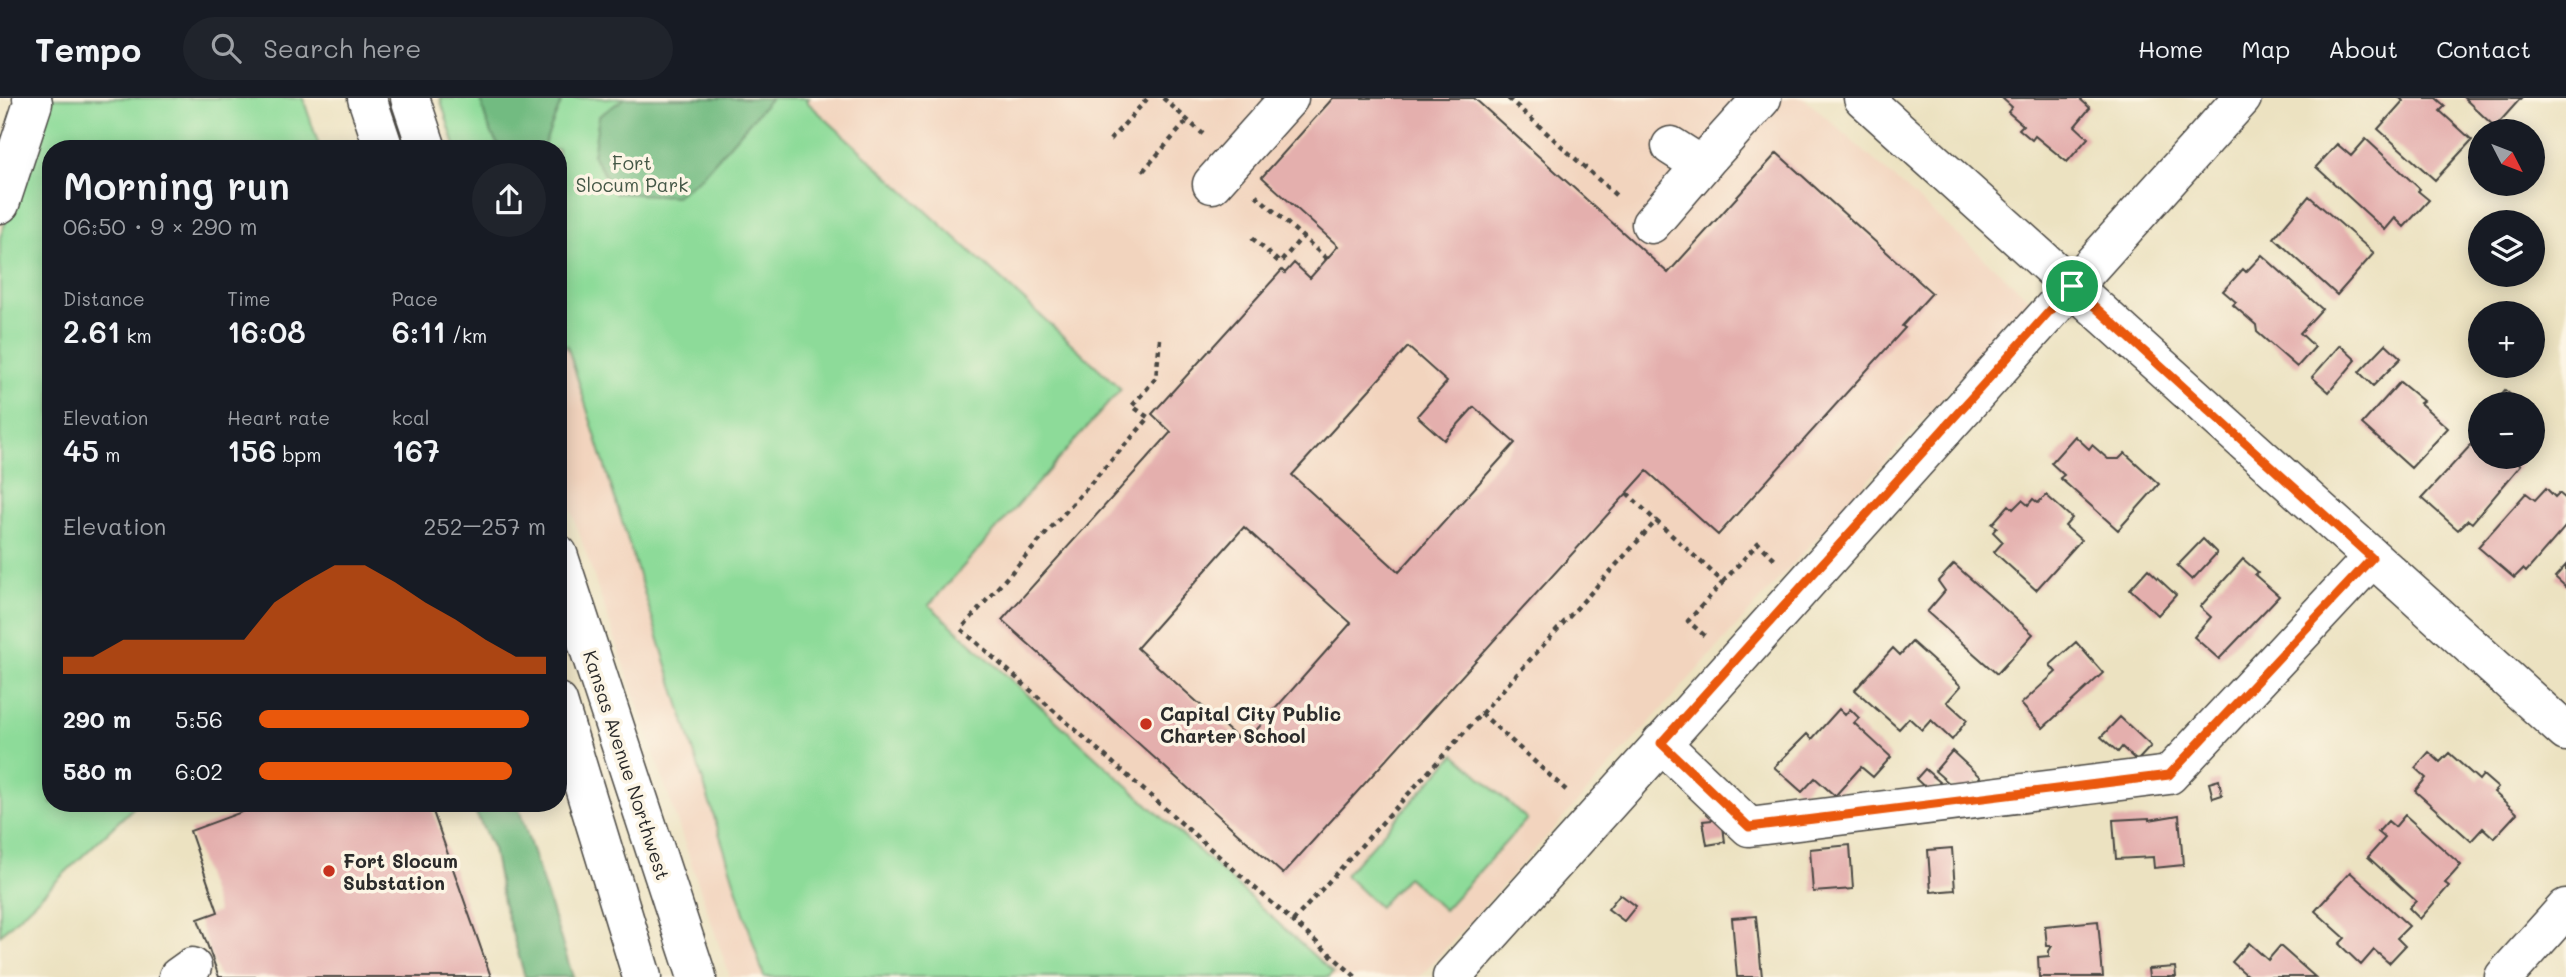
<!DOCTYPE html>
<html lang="en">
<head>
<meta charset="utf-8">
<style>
	:root { --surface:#171b24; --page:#20242c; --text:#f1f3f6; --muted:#9ea1a6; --line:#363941; --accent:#ea580c }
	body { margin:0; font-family:Mali,sans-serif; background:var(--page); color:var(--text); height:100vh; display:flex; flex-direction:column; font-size:26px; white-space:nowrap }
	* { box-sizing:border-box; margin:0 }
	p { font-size:23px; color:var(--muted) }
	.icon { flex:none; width:38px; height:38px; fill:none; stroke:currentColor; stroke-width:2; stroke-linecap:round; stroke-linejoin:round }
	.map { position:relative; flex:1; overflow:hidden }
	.sheet { position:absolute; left:42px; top:42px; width:525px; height:672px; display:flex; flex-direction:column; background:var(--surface); border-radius:28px; box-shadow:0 4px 18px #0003 }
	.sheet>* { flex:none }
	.needle { width:46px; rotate:132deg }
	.controls { position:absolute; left:2468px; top:21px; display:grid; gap:14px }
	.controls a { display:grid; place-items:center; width:77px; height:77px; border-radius:50%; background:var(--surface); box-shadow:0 4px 18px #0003; font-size:35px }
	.pin { position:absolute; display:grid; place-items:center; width:60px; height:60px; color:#fff; margin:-30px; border:4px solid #fff; border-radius:50%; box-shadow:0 2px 7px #0007 }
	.round { display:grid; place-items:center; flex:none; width:74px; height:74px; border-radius:37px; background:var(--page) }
	.overview { display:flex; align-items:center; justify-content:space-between; height:119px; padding:0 21px }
	h1 { font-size:38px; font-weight:600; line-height:52px }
	.stats { display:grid; grid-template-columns:repeat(3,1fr); gap:10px; height:119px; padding:7px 21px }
	.stats div { display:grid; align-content:center }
	.stats b { font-size:30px; font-weight:600 }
	.stats small { font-size:19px; font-weight:400 }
	.stats p { font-size:19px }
	.chart { height:196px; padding:14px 21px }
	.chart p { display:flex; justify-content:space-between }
	.chart svg { width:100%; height:126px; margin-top:7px; fill:var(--accent); opacity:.7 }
	ul { padding:0 21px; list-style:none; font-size:23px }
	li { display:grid; grid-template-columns:112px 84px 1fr; align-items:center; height:52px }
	li i { height:18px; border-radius:9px; background:var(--accent) }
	header { display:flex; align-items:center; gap:42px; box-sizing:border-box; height:98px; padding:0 35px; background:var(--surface); border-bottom:2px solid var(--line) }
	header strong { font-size:33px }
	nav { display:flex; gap:38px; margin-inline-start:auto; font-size:24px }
	.search { width:490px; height:63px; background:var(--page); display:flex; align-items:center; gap:18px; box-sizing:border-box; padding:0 24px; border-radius:38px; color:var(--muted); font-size:26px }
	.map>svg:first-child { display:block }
	.built { fill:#f2d4be }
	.green { fill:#8ddb99; stroke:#5c8362; stroke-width:2 }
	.forest { fill:#72bb81; stroke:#4e7356; stroke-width:2 }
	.building { fill:#e4afad; fill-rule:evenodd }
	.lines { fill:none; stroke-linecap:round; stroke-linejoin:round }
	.minor-casing { stroke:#484642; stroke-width:41 }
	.path { stroke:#484642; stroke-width:4.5; stroke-dasharray:5 5; stroke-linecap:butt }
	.minor { stroke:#fff; stroke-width:38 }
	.route-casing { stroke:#fff; stroke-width:14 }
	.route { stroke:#ea580c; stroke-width:9 }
	.poi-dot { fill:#c8321e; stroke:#fcf5e5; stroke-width:2.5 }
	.labels { text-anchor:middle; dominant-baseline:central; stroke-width:7; stroke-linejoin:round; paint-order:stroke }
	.park-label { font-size:19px; fill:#445746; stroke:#fcf5e5 }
	.poi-label { font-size:19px; font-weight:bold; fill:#2b2b2b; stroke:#fcf5e5; text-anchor:start }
	.street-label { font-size:19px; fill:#2b2b2b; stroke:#fcf5e5 }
</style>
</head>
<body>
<header>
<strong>Tempo</strong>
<div class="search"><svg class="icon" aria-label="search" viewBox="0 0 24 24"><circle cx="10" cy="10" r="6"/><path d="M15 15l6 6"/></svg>Search here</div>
<nav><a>Home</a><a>Map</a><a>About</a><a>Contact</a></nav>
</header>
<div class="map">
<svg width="2566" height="879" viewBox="0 0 2566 879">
	<rect width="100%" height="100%" fill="#fcf5e5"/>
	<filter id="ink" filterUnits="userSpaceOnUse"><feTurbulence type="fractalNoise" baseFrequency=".0143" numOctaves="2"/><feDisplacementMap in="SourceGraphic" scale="14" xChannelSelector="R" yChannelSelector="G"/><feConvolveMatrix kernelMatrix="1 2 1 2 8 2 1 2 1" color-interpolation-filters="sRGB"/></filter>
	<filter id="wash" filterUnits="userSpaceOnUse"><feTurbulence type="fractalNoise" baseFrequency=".00686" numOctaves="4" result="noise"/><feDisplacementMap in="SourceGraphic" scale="28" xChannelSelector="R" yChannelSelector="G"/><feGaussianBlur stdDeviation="1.57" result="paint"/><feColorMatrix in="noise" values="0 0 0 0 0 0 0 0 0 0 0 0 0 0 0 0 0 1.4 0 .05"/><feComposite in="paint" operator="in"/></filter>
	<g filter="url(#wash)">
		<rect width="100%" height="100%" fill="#ece2c1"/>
		<path class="built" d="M809 0H1804L2031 202 1420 879H730L558 373V254Z"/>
		<path class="green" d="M48 0H303L320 51H51V705H138L0 837V140Z
			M440 0H809L806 3 1121 291 929 507 1333 875 1329 879H764L567 247 558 254V51H456Z
			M1455 656 1527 721 1444 812 1407 779 1379 809 1345 777Z"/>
		<path class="forest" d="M481 0H563L542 51H502C489 36 484 19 481 0Z
			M625 0H771L701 79 676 98 615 95 593 57 599 18Z
			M471 705H517L573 879H525L503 804 493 751Z"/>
		<g id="blocks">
			<path class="building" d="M1333 0H1474L1668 175 1777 55 1932 195 1902 228 1905 230 1718 437 1647 373 1283 776 1002 522 1171 334 1152 316 1282 172 1285 175 1294 165 1310 180 1338 148 1262 79ZM1408 249 1447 284 1417 318 1444 342 1474 309 1515 345 1399 474 1292 377ZM1244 429 1351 525 1244 646 1137 550Z
				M2002 0H2079L2090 10 2075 28 2088 40 2067 64 2035 38 2032 42 2019 31 2023 27 2008 14 2012 9Z
				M2400 0H2436L2445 8 2440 13 2472 42 2435 82 2378 31 2403 3Z
				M2464 0H2521L2495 29Z
				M2366 41 2420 91 2418 93 2429 102 2404 129 2395 120 2385 132 2316 69 2337 46 2351 58Z
				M2309 98 2374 155 2337 197 2274 140Z
				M2262 157 2322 211 2300 235 2315 249 2297 269 2257 234 2256 227 2233 207 2236 204 2223 193 2243 171 2246 174Z
				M2386 246 2401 260 2373 288 2359 274Z
				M2340 247 2356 262 2329 294 2312 279Z
				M2400 284 2423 303 2420 305 2448 330 2411 370 2362 326Z
				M2505 292 2521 306H2493Z
				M2480 337V359H2511L2521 367 2472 425 2468 422 2458 432 2422 400Z
				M2075 338 2089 351 2092 347 2108 361H2119L2125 355 2159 386 2118 432 2060 380 2064 377 2051 365Z
				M2546 390 2555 399 2559 395 2566 401V428L2526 474 2523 471 2514 480 2478 449 2526 395 2535 402Z
				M2046 397 2072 420 2065 428 2081 442 2036 492 1994 454 2003 444 1993 434 1997 429 1992 426 2009 407 2013 411 2022 402 2028 407 2033 401 2038 405Z
				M2203 441 2217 455 2192 482 2177 468Z
				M2243 461 2258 474 2255 477 2279 498 2219 561 2194 539 2211 519 2200 509Z
				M1954 466 2033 536 1997 576 1927 514 1945 493 1938 483Z
				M2566 467V489L2555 479Z
				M2148 471 2176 497 2158 517 2130 491Z
				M1912 544 1961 588 1947 604 1967 622 1952 642 1931 622 1922 632 1909 620 1899 631 1855 592 1893 550 1900 557Z
				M2076 544 2103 575 2043 630 2021 606 2056 574 2050 567Z
				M1839 611 1845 617 1850 611 1859 620 1854 625 1891 659 1873 679 1861 669 1835 698 1815 680 1802 694 1774 669 1807 636 1812 641Z
				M2120 619 2151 648 2137 663 2122 649 2118 654 2101 639Z
				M1952 653 1980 679 1964 698 1935 673Z
				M2429 654 2440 664 2449 655 2479 682 2483 677 2498 690 2494 694 2517 715 2494 740 2483 730 2471 743 2415 693 2426 680 2415 670Z
				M1925 671 1940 684 1930 694 1916 681Z
				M2219 682 2222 697 2213 700 2209 685Z
				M266 705H430L491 879H219L198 821 218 814 190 733Z
				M2179 717 2183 767 2154 770 2153 759 2116 761 2113 722 2149 720V722Z
				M2405 717 2461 767 2445 785 2449 788 2420 821 2409 810 2416 803 2368 759 2385 740 2378 734 2388 723 2395 729Z
				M1722 721 1725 744 1707 747 1703 723Z
				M1850 747 1853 791 1813 794 1810 751Z
				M1952 750 1955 792 1931 794 1928 752Z
				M2350 774 2409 828 2397 840 2405 848 2389 865 2374 852 2361 867 2339 846 2345 840 2315 813Z
				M1620 796 1636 808 1624 823 1608 811Z
				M1756 818 1762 879H1737L1732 820Z
				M2098 823 2103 879H2039L2038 859 2049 858V853L2052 848H2047L2045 828Z
				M2249 845 2268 862 2280 848 2315 879H2249L2232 864Z
				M2175 869 2176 879H2149L2148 871Z"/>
		</g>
	</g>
	<g filter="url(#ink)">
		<use href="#blocks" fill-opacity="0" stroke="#484642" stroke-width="2"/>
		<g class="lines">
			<defs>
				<path id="minor" d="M367 0 384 51
					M410 0 427 51
					M1863 0 2566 634
					M1671 48 1693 62 1707 61 1762 0
					M1212 86 1289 0
					M0 106 33 5 32 0
					M1651 126 1707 61
					M558 456 697 879
					M558 604 642 879
					M1661 645 1749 729 2169 677 2372 460
					M178 879 192 869
					M1452 879 2242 0
					M2504 879 2566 810"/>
			</defs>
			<use href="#minor" class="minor-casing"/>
			<path class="path" d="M1163 0 1203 36
				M1508 0 1619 100
				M1110 42 1148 0
				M1143 73 1188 22
				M1256 97 1327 161
				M1252 140 1280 165 1302 139
				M1160 241 1156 280 1132 308 1149 320 961 531 1356 879
				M1627 395 1656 423
				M1723 484 1758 445 1775 461
				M1481 615 1566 692
				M1293 823 1656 423 1723 484 1688 523 1705 538"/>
			<use href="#minor" class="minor"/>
		</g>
	</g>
	<g class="lines" filter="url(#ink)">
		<defs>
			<path id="route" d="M2072 188 2372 460 2169 677 1749 729 1661 645Z"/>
		</defs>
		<use href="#route" class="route-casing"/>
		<use href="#route" class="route"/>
	</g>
	<g class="poi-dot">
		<circle cx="1146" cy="626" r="7"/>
		<circle cx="329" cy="773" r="7"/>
	</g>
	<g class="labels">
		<g class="park-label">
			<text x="632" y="64">Fort<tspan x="632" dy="22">Slocum Park</tspan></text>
		</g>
		<g class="poi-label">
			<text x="1160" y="615">Capital City Public<tspan x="1160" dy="22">Charter School</tspan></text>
			<text x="343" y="762">Fort Slocum<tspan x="343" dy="22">Substation</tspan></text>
		</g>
		<g class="street-label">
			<text transform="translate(627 667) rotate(72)">Kansas Avenue Northwest</text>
		</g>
	</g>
</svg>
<div class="controls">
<a><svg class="needle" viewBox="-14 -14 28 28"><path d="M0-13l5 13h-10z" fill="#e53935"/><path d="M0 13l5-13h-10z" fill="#9ea1a6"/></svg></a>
<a><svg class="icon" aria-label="layers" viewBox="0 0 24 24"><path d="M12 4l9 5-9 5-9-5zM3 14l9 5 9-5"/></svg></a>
<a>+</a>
<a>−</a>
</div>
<div class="pin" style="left:2072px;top:188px;background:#1e9e55"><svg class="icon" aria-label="arrive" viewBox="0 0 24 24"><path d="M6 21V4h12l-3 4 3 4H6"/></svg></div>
<section class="sheet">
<div class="overview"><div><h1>Morning run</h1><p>06:50 · 9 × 290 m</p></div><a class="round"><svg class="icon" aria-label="share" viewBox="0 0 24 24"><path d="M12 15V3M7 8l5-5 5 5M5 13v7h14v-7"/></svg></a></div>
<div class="stats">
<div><p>Distance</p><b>2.61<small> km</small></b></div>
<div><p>Time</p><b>16:08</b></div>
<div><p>Pace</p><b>6:11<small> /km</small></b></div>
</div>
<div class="stats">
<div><p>Elevation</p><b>45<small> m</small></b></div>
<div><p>Heart rate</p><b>156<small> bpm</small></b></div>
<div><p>kcal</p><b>167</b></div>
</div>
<div class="chart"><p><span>Elevation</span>252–257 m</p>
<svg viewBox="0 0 160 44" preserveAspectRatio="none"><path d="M0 44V38L10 38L20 32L30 32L40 32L50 32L60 32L70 19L80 12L90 6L100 6L110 12L120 19L130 25L140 32L150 38L160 38V44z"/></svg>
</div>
<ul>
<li><b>290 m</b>5:56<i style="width:94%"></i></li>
<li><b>580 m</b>6:02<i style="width:88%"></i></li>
</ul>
</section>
</div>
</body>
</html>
